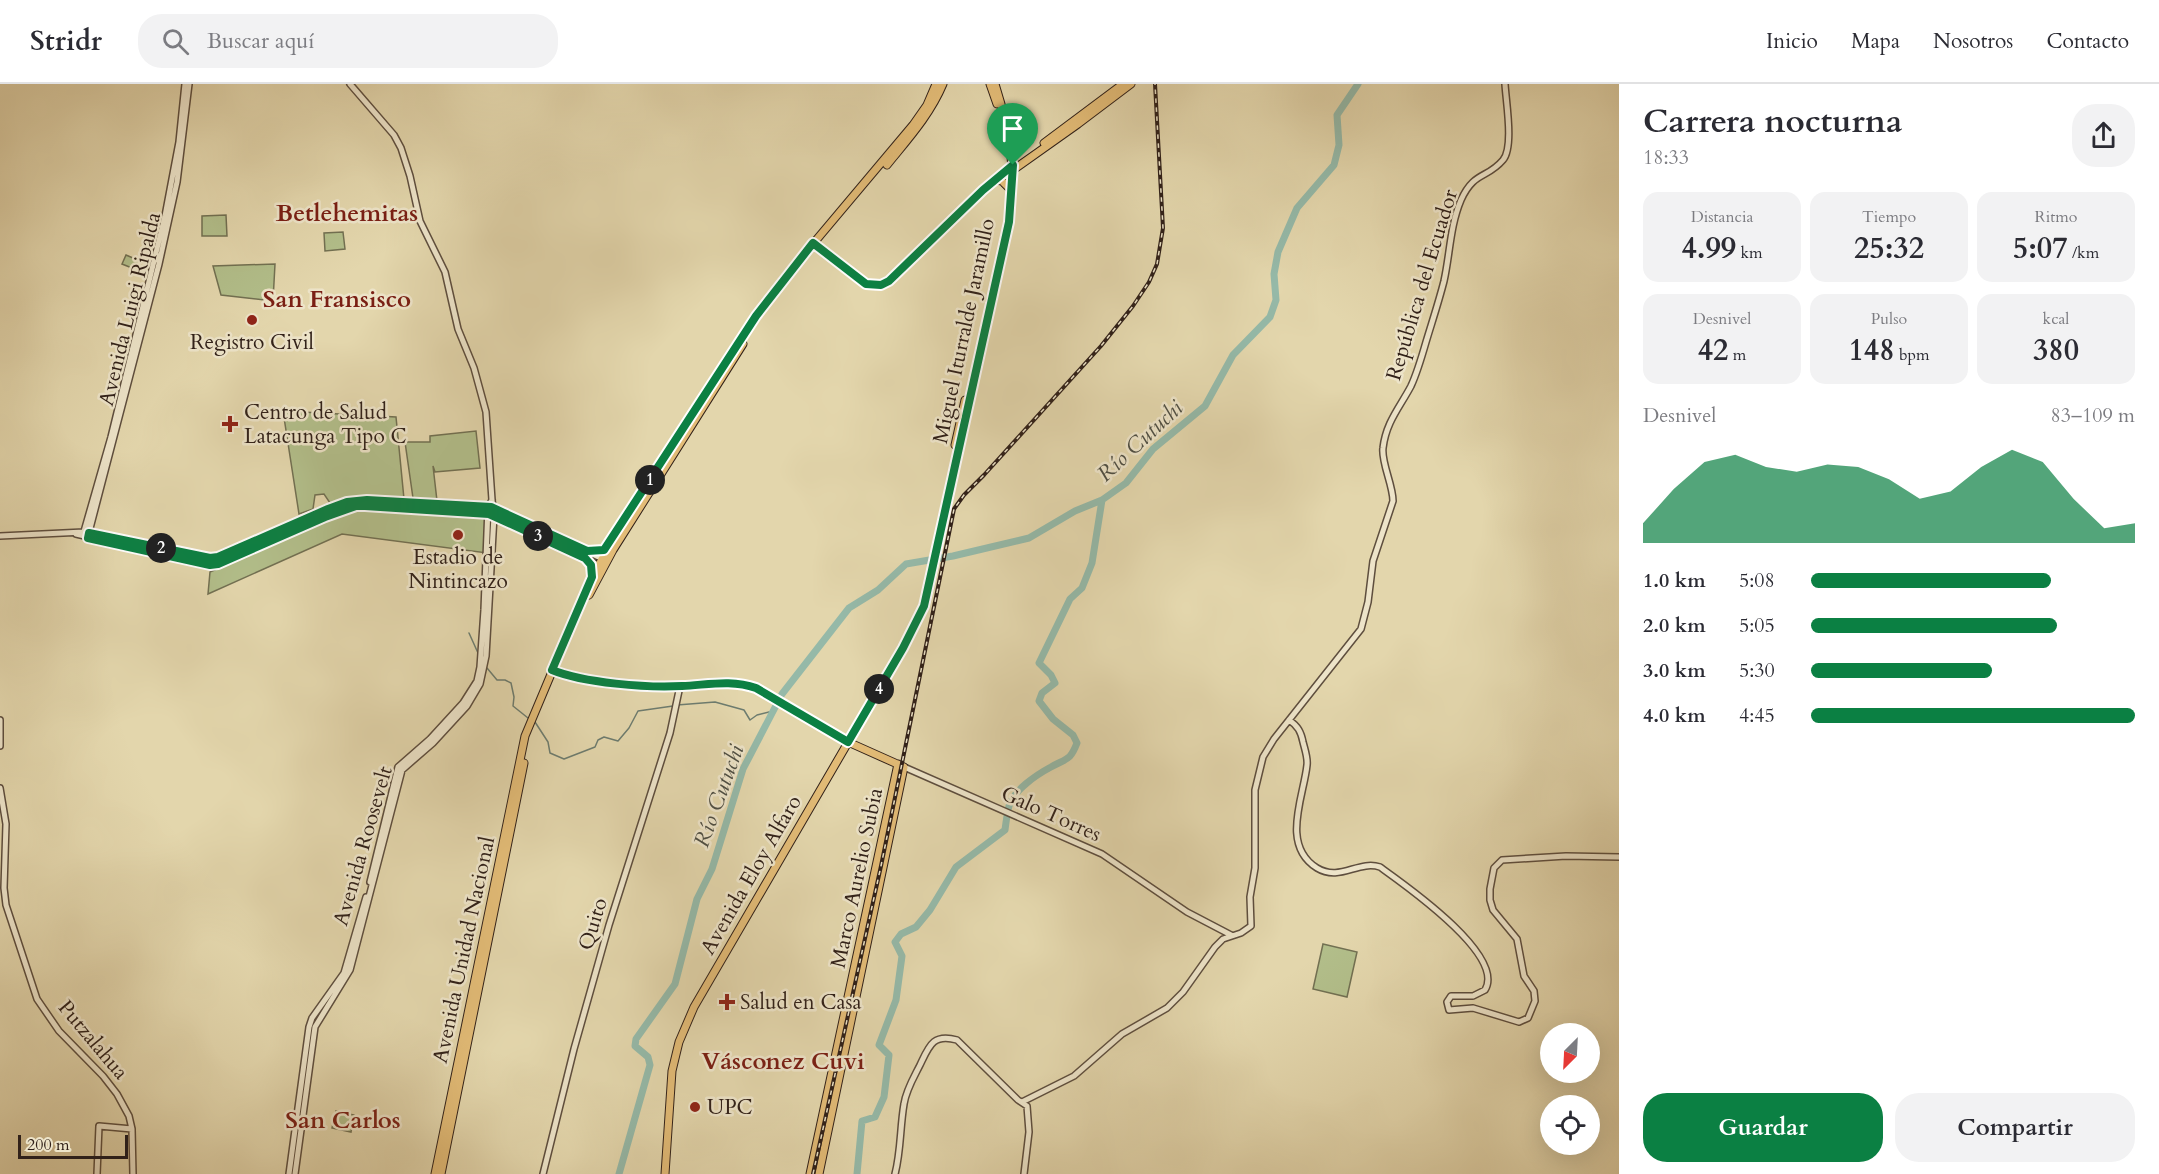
<!DOCTYPE html>
<html lang="es">
<head>
<meta charset="utf-8">
<style>
	:root { --surface:#fff; --page:#f2f2f3; --text:#2b2b33; --muted:#7c7c81; --line:#e1e1e2; --accent:#0b8043 }
	body { margin:0; font-family:Cardo,serif; background:var(--page); color:var(--text); height:100vh; display:flex; flex-direction:column; font-size:22px; white-space:nowrap }
	* { box-sizing:border-box; margin:0 }
	p { font-size:20px; color:var(--muted) }
	.icon { flex:none; width:33px; height:33px; fill:none; stroke:currentColor; stroke-width:2; stroke-linecap:round; stroke-linejoin:round }
	.map { position:relative; flex:1; overflow:hidden }
	.details { display:flex; flex-direction:column; background:var(--surface); width:540px }
	.details>* { flex:none }
	.needle { width:39px; rotate:204deg }
	.controls { position:absolute; left:1540px; top:939px; display:grid; gap:12px }
	.controls a { display:grid; place-items:center; width:60px; height:60px; border-radius:50%; background:var(--surface); box-shadow:0 6px 24px #0002; font-size:30px }
	.scale { position:absolute; left:18px; bottom:15px; width:110px; box-sizing:border-box; padding-left:6px; border:3px solid #312119; border-top:0; font-size:16px; line-height:21px; white-space:nowrap; color:#312119; -webkit-text-stroke:4px #ede4c9; paint-order:stroke }
	.pin { position:absolute; display:grid; place-items:center; width:51px; height:51px; color:#fff; margin:-62px -26px; border-radius:50% 50% 50% 0; rotate:-45deg; box-shadow:0 0 6px #0007 }
	.pin .icon { rotate:45deg }
	.km { position:absolute; width:30px; height:30px; margin:-15px; border-radius:50%; background:#222; color:#fff; font-size:16px; line-height:30px; text-align:center }
	.round { display:grid; place-items:center; flex:none; width:63px; height:63px; border-radius:24px; background:var(--page) }
	.summary { display:flex; align-items:center; justify-content:space-between; height:102px; padding:0 24px }
	h1 { font-size:33px; font-weight:700; line-height:45px }
	.stats { display:grid; grid-template-columns:repeat(3,1fr); gap:9px; height:102px; padding:6px 24px }
	.stats div { display:grid; align-content:center; border-radius:15px; background:var(--page); text-align:center }
	.stats b { font-size:30px; font-weight:700 }
	.stats small { font-size:16px; font-weight:400 }
	.stats p { font-size:16px }
	.chart { height:168px; padding:12px 24px }
	.chart p { display:flex; justify-content:space-between }
	.chart svg { width:100%; height:108px; margin-top:6px; fill:var(--accent); opacity:.7 }
	.primary-button { display:flex; gap:12px; margin-top:auto; padding:12px 24px }
	.primary-button a { flex:1; height:69px; border-radius:24px; background:var(--accent); color:#fff; font-size:24px; font-weight:700; line-height:69px; text-align:center }
	.primary-button a+a { background:var(--page); color:var(--text) }
	ul { padding:0 24px; list-style:none; font-size:20px }
	li { display:grid; grid-template-columns:96px 72px 1fr; align-items:center; height:45px }
	li i { height:15px; border-radius:8px; background:var(--accent) }
	header { display:flex; align-items:center; gap:36px; box-sizing:border-box; height:84px; padding:0 30px; background:var(--surface); border-bottom:2px solid var(--line) }
	header strong { font-size:28px }
	nav { display:flex; gap:33px; margin-inline-start:auto; font-size:21px }
	.search { width:420px; height:54px; background:var(--page); display:flex; align-items:center; gap:15px; box-sizing:border-box; padding:0 21px; border-radius:24px; color:var(--muted); font-size:22px }
	main { display:flex; flex:1; min-height:0 }
	.map>svg:first-child { display:block }
	.green { fill:#b2be8a; stroke:#727052; stroke-width:1.5 }
	.lines { fill:none; stroke-linecap:round; stroke-linejoin:round }
	.stream { stroke:#6d7c6f; stroke-width:1.5 }
	.river { stroke:#95b9a8; stroke-width:7 }
	.minor-casing { stroke:#5e4e3e; stroke-width:8 }
	.major-casing { stroke:#312119; stroke-width:9 }
	.minor { stroke:#ede4c9; stroke-width:5 }
	.major { stroke:#e2bb76; stroke-width:7 }
	.rail-casing { stroke:#312119; stroke-width:4 }
	.rail { stroke:#ede4c9; stroke-width:1.5; stroke-dasharray:4.5; stroke-linecap:butt }
	.route-casing { stroke:#fff; stroke-width:12 }
	.route { stroke:#0b8043; stroke-width:8 }
	.poi-dot { fill:#8f2418; stroke:#ede4c9; stroke-width:2 }
	.labels { text-anchor:middle; dominant-baseline:central; stroke-width:5; stroke-linejoin:round; paint-order:stroke }
	.street-label { font-size:21px; fill:#312119; stroke:#ede4c9 }
	.poi-label { font-size:21px; fill:#312119; stroke:#ede4c9; text-anchor:start }
	.water-label { font-size:22px; font-style:italic; fill:#4f4f44; stroke:#ede4c9 }
	.quarter-label { font-size:24px; font-weight:bold; fill:#7a1f14; stroke:#ede4c9 }
</style>
</head>
<body>
<header>
<strong>Stridr</strong>
<div class="search"><svg class="icon" aria-label="search" viewBox="0 0 24 24"><circle cx="10" cy="10" r="6"/><path d="M15 15l6 6"/></svg>Buscar aquí</div>
<nav><a>Inicio</a><a>Mapa</a><a>Nosotros</a><a>Contacto</a></nav>
</header>
<main>
<div class="map">
<svg width="1619" height="1090" viewBox="0 0 1619 1090">
	<rect width="100%" height="100%" fill="#e3d6ac"/>
	<filter id="stains"><feTurbulence type="fractalNoise" baseFrequency=".00333" numOctaves="4"/><feColorMatrix values="0 0 0 0 .2 0 0 0 0 .09 0 0 0 0 .02 0 0 0 .5 -.17"/></filter>
	<radialGradient id="worn" r=".72"><stop offset=".6" stop-color="#630" stop-opacity="0"/><stop offset="1" stop-color="#630" stop-opacity=".3"/></radialGradient>
	<path class="green" d="M226 131 227 152H202V132Z
		M343 148 345 165 325 167 324 149Z
		M126 171 140 177 137 186 122 180Z
		M275 180 273 217 221 211 213 182Z
		M283 327 396 333 404 415 366 412 330 419 324 410 315 411 313 425 299 430Z
		M476 347 480 384 435 388 433 382 437 417 413 414 405 358H430V352Z
		M356 422 488 433 487 469 342 450 208 510 210 488Z
		M1323 860 1357 868 1347 913 1313 905Z
		M336 1027 354 1031 351 1048 332 1044Z"/>
	<g class="lines">
		<path class="stream" d="M469 549 478 569
			M487 584 497 596H505L511 599 514 613 513 622 528 634
			M677 621 715 618 744 626 750 636 757 631 773 627
			M535 638 548 658 550 669 564 675 595 663 598 656 604 653 618 657 629 644 638 627 673 622"/>
		<path class="river" d="M619 1090 650 981 648 973 635 962 636 955 675 900 697 815 712 785 743 685 782 610 849 524 878 506 906 480 953 472 1029 454 1075 427 1102 416 1126 399 1153 365 1205 322 1233 271 1270 233 1276 216 1274 190 1278 168 1297 124 1334 81 1339 61 1337 31 1358 0
			M857 1090 862 1037 875 1033 884 1013 889 971 879 961 896 916 902 872 895 858 901 850 916 843 930 826 956 783 1005 746C1006 738 1007 730 1009 722 1014 706 1036 691 1051 683 1067 674 1070 677 1077 659L1073 651 1053 635 1039 617 1042 609 1055 599 1051 591 1039 579 1070 515 1082 504 1092 479 1102 416"/>
		<defs>
			<path id="minor" d="M814 160 865 200 885 199 987 103 1013 81
				M76 450 210 481 218 480 325 433 356 422H365L491 431 600 482
				M83 451 111 353 165 132 179 58 185 0
				M0 452 84 448 210 474 218 473 328 425 347 418 367 416 494 424 605 476
				M88 452 159 180 177 98 189 0
				M0 636V662
				M1289 636C1298 642 1301 648 1303 658 1305 666 1308 674 1307 681 1304 712 1280 761 1317 784 1340 798 1358 776 1380 783 1405 801 1506 871 1485 906L1473 912H1451L1447 918 1449 926 1473 924 1519 938 1528 934 1535 917 1534 907 1524 892 1517 855 1493 826 1490 816V805L1494 784 1502 776 1566 772 1619 773
				M904 683 1102 770 1187 828 1231 851
				M0 704 6 740 4 804 6 821 37 915 59 947 103 992 117 1010 129 1032 132 1045 133 1090
				M370 798 398 683 430 655 463 619 477 597 480 583 484 526 488 423 492 416
				M1022 1018 1074 992 1122 950 1167 924 1183 908 1215 863 1223 855 1241 849 1251 842 1250 813 1255 784V706L1263 673 1274 655 1361 545 1368 518 1373 477 1393 417C1393 401 1381 378 1383 364 1386 338 1400 323 1411 302 1417 289 1422 272 1426 258 1432 238 1439 217 1444 197 1450 170 1450 142 1461 116 1474 87 1487 95 1503 76 1514 63 1506 18 1505 0
				M97 1090 99 1042 132 1045
				M289 1090 309 943 312 934 344 889 366 813
				M295 1090 315 943 350 886 402 686 433 659 467 622 480 600 486 572 494 432 492 416 486 328 474 284 458 245 445 188 420 137 410 92 401 64 394 51 350 0
				M543 1090 574 965 609 841 670 649 680 602
				M895 1090C901 1067 900 1043 904 1020 906 1006 914 993 920 981 929 962 933 949 957 956L1018 1016 1027 1022 1029 1048 1024 1090"/>
			<path id="major" d="M990 0 997 20
				M1044 59 1123 0
				M887 81C908 55 930 31 943 0
				M1013 86 1078 40 1131 0
				M996 96 1002 97 1009 104
				M955 361 965 316
				M587 467H602L606 465
				M585 474 591 481 592 490
				M589 511 613 466 743 260
				M552 586C584 599 647 604 682 602 708 601 731 595 756 604L848 658 904 683 819 1090
				M435 1090 525 652 591 495 621 441 756 232 786 192 913 41 927 21 936 0
				M441 1090 524 679
				M665 1090 672 987 679 958 694 923 903 564 924 522 1009 138C1016 85 1011 50 995 0
				M810 1090 898 680"/>
		</defs>
		<use href="#minor" class="minor-casing"/>
		<use href="#major" class="major-casing"/>
		<use href="#minor" class="minor"/>
		<use href="#major" class="major"/>
		<defs>
			<path id="rail" d="M813 1090 881 782 954 425 964 411 984 391 1101 262 1133 222 1149 198 1157 180 1163 144 1155 0"/>
		</defs>
		<use href="#rail" class="rail-casing"/>
		<use href="#rail" class="rail"/>
	</g>
	<g class="lines">
		<defs>
			<path id="route" d="M1013 81 1009 138 924 522 903 564 848 658 756 604C731 595 707 601 682 602 647 604 584 599 552 586L592 493 591 481 585 474 489 430 365 422H356L325 433 218 480 210 481 88 454 89 449 210 474 218 473 328 425 347 418 367 416 491 423 587 467 604 466 756 232 813 159 866 200 881 201 889 197 983 106Z"/>
		</defs>
		<use href="#route" class="route-casing"/>
		<use href="#route" class="route"/>
	</g>
	<g class="poi-dot">
		<circle cx="252" cy="236" r="6"/>
		<path d="M227 331h6v6h6v6h-6v6h-6v-6h-6v-6h6z"/>
		<circle cx="458" cy="451" r="6"/>
		<path d="M724 909h6v6h6v6h-6v6h-6v-6h-6v-6h6z"/>
		<circle cx="695" cy="1023" r="6"/>
	</g>
	<g class="labels">
		<g class="street-label">
			<text transform="translate(1422 201) rotate(-73)">República del Ecuador</text>
			<text transform="translate(130 225) rotate(-76)">Avenida Luigi Ripalda</text>
			<text transform="translate(964 247) rotate(-78)">Miguel Iturralde Jaramillo</text>
			<text transform="translate(1051 730) rotate(24)">Galo Torres</text>
			<text transform="translate(363 762) rotate(-74)">Avenida Roosevelt</text>
			<text transform="translate(751 791) rotate(-60)">Avenida Eloy Alfaro</text>
			<text transform="translate(857 794) rotate(-78)">Marco Aurelio Subia</text>
			<text transform="translate(593 840) rotate(-73)">Quito</text>
			<text transform="translate(464 866) rotate(-78)">Avenida Unidad Nacional</text>
			<text transform="translate(93 956) rotate(50)">Putzalahua</text>
		</g>
		<g class="poi-label">
			<text x="252" y="258" text-anchor="middle">Registro Civil</text>
			<text x="244" y="328">Centro de Salud<tspan x="244" dy="24">Latacunga Tipo C</tspan></text>
			<text x="458" y="473" text-anchor="middle">Estadio de<tspan x="458" dy="24">Nintincazo</tspan></text>
			<text x="740" y="918">Salud en Casa</text>
			<text x="707" y="1023">UPC</text>
		</g>
		<g class="water-label">
			<text transform="translate(1140 357) rotate(-43)">Río Cutuchi</text>
			<text transform="translate(719 712) rotate(-70)">Río Cutuchi</text>
		</g>
		<g class="quarter-label">
			<text x="347" y="129">Betlehemitas</text>
			<text x="337" y="215">San Fransisco</text>
			<text x="783" y="977">Vásconez Cuvi</text>
			<text x="343" y="1036">San Carlos</text>
		</g>
	</g>
	<rect width="100%" height="100%" filter="url(#stains)"/>
	<rect width="100%" height="100%" fill="url(#worn)"/>
</svg>
<div class="controls">
<a><svg class="needle" viewBox="-14 -14 28 28"><path d="M0-13l5 13h-10z" fill="#e53935"/><path d="M0 13l5-13h-10z" fill="#7c7c81"/></svg></a>
<a><svg class="icon" aria-label="locate" viewBox="0 0 24 24"><circle cx="12" cy="12" r="6"/><path d="M12 2v4M12 18v4M2 12h4M18 12h4"/></svg></a>
</div>
<div class="scale">200 m</div>
<div class="pin" style="left:1013px;top:81px;background:#1e9e55"><svg class="icon" aria-label="arrive" viewBox="0 0 24 24"><path d="M6 21V4h12l-3 4 3 4H6"/></svg></div>
<b class="km" style="left:650px;top:396px">1</b>
<b class="km" style="left:161px;top:464px">2</b>
<b class="km" style="left:538px;top:452px">3</b>
<b class="km" style="left:879px;top:605px">4</b>
</div>
<section class="details">
<div class="summary"><div><h1>Carrera nocturna</h1><p>18:33</p></div><a class="round"><svg class="icon" aria-label="share" viewBox="0 0 24 24"><path d="M12 15V3M7 8l5-5 5 5M5 13v7h14v-7"/></svg></a></div>
<div class="stats">
<div><p>Distancia</p><b>4.99<small> km</small></b></div>
<div><p>Tiempo</p><b>25:32</b></div>
<div><p>Ritmo</p><b>5:07<small> /km</small></b></div>
</div>
<div class="stats">
<div><p>Desnivel</p><b>42<small> m</small></b></div>
<div><p>Pulso</p><b>148<small> bpm</small></b></div>
<div><p>kcal</p><b>380</b></div>
</div>
<div class="chart"><p><span>Desnivel</span>83–109 m</p>
<svg viewBox="0 0 160 44" preserveAspectRatio="none"><path d="M0 44V36L10 22L20 11L30 8L40 13L50 15L60 12L70 13L80 18L90 26L100 23L110 13L120 6L130 11L140 26L150 38L160 36V44z"/></svg>
</div>
<ul>
<li><b>1.0 km</b>5:08<i style="width:74%"></i></li>
<li><b>2.0 km</b>5:05<i style="width:76%"></i></li>
<li><b>3.0 km</b>5:30<i style="width:56%"></i></li>
<li><b>4.0 km</b>4:45<i style="width:100%"></i></li>
</ul>
<div class="primary-button"><a>Guardar</a><a>Compartir</a></div>
</section>
</main>
</body>
</html>
